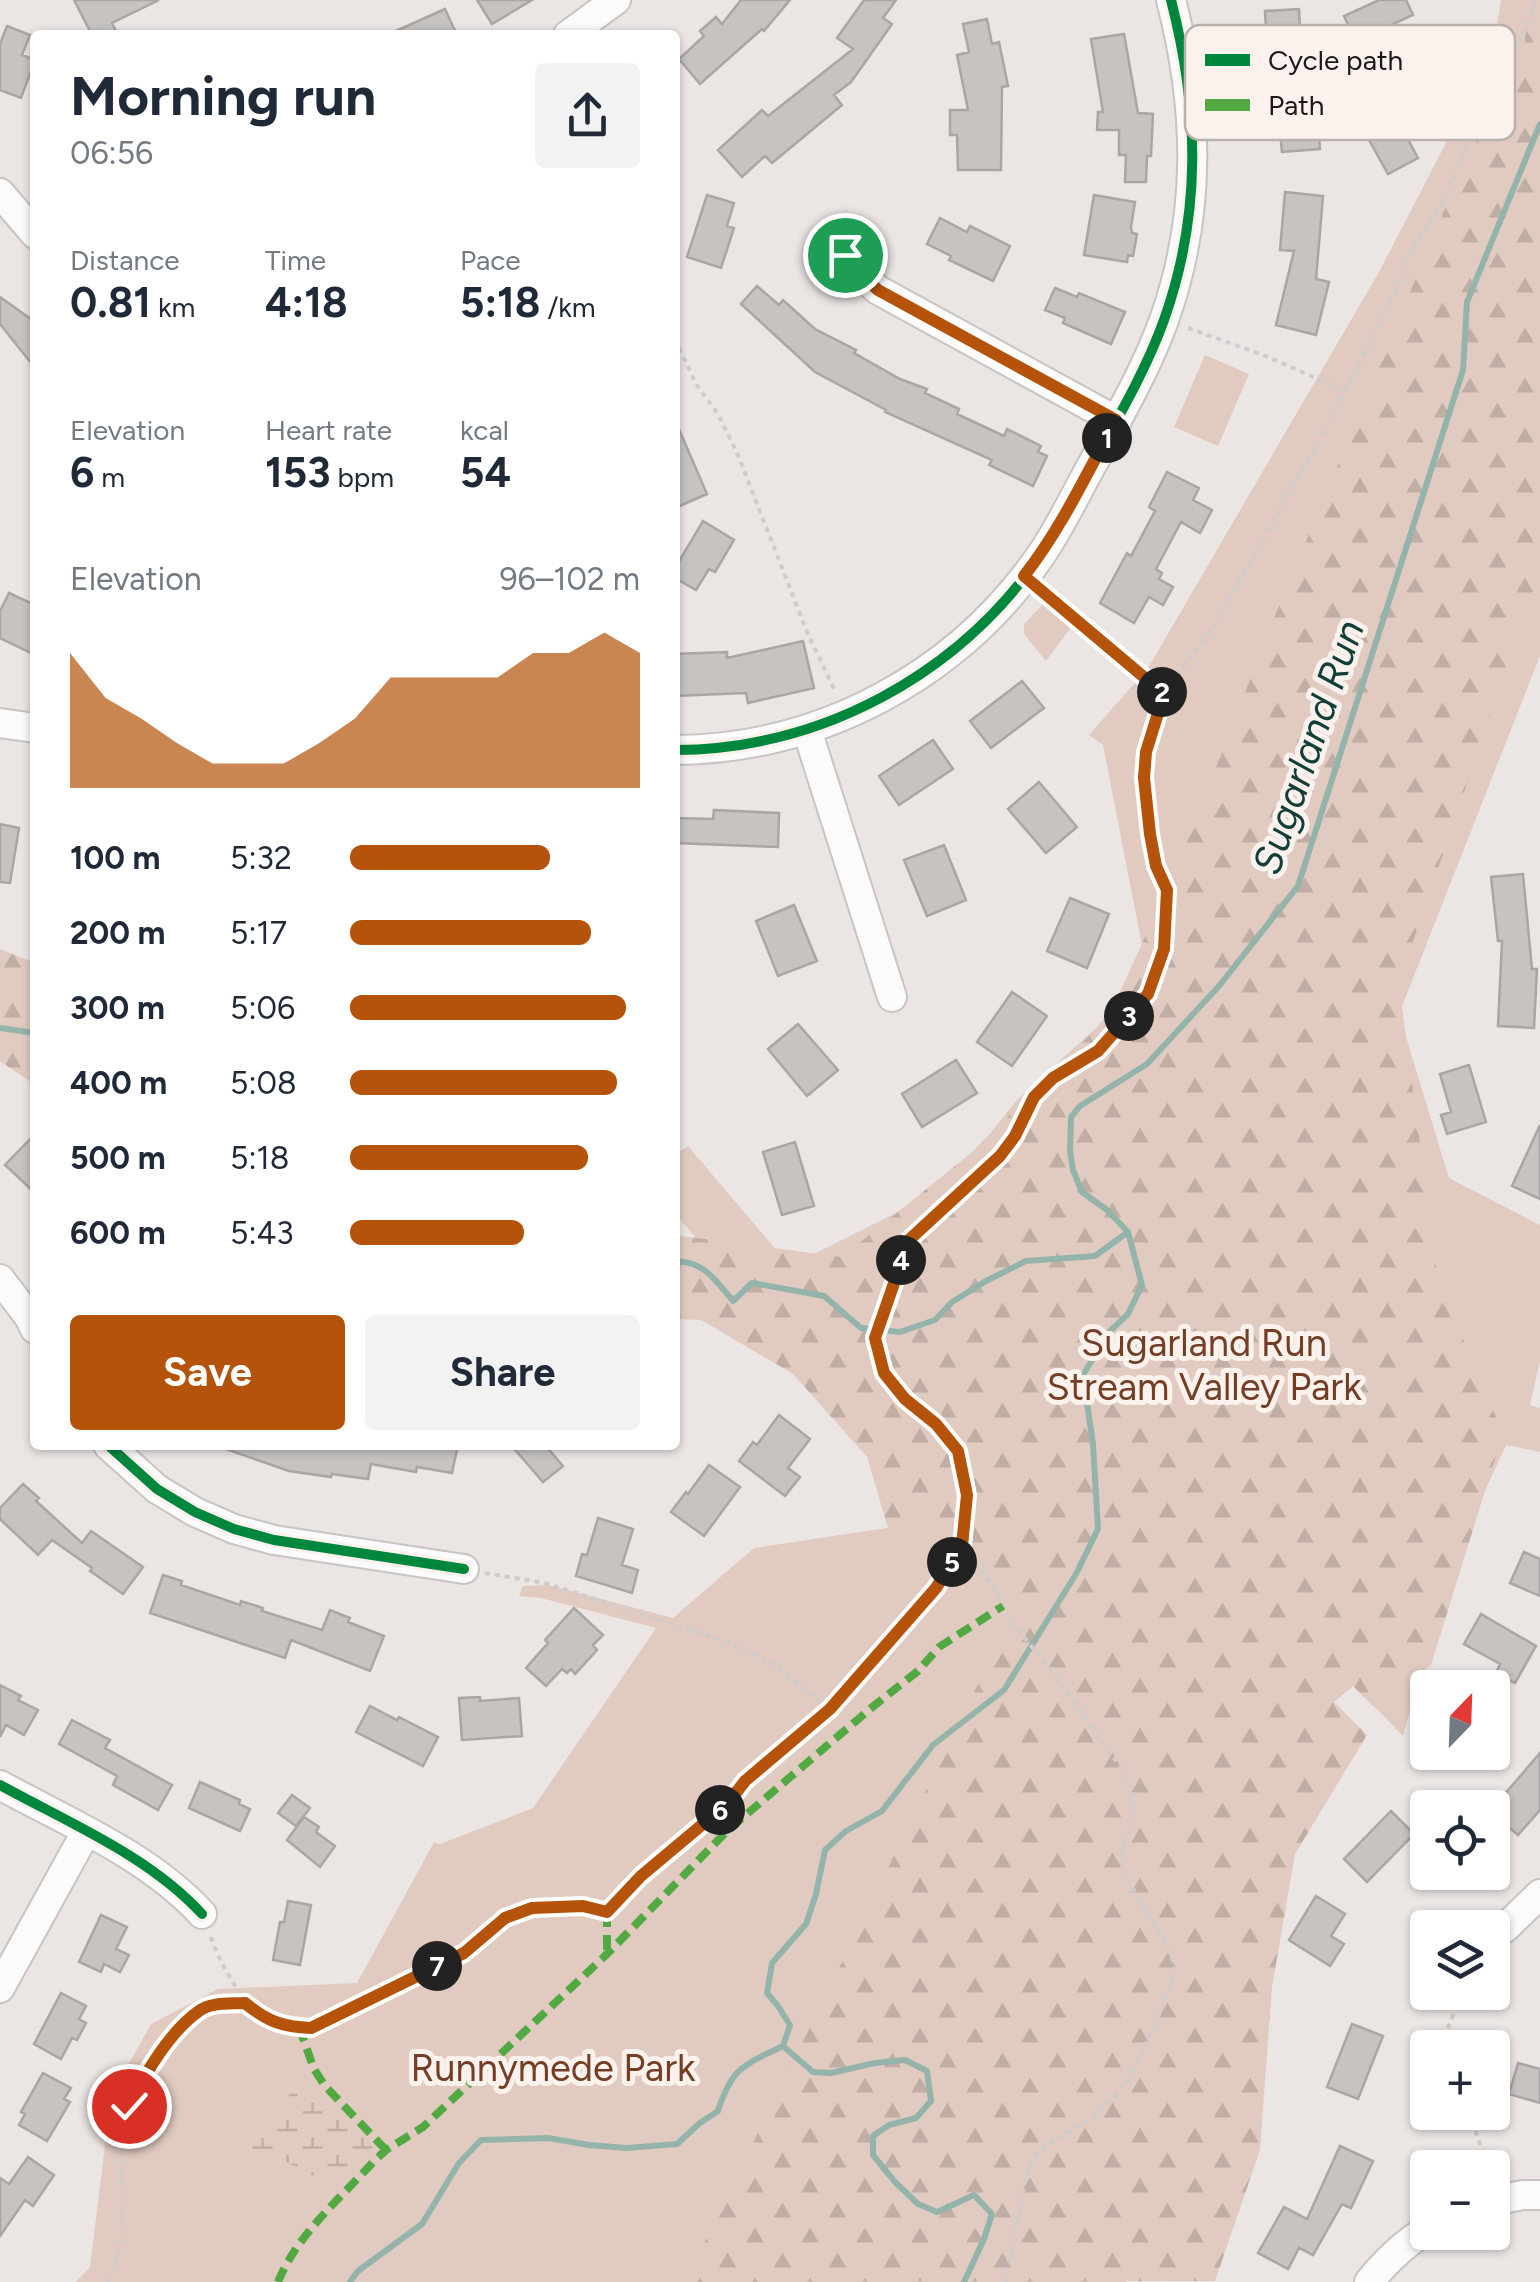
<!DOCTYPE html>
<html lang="en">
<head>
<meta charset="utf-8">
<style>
	:root { --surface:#fff; --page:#f2f2f3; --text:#1f2937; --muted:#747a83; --accent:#b45309 }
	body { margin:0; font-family:Figtree,sans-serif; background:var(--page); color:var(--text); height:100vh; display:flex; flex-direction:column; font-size:38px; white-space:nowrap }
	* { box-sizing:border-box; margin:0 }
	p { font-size:32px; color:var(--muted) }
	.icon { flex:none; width:55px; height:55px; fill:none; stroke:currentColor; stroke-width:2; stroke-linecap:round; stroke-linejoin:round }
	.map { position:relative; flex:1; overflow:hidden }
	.sheet { position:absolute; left:30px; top:30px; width:650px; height:1420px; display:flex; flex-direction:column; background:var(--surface); border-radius:10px; box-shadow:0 2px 8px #0004 }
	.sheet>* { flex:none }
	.needle { width:65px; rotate:23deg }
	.tools { position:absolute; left:1410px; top:1670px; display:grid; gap:20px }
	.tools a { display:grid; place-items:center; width:100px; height:100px; border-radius:10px; background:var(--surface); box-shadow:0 2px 8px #0004; font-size:50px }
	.pin { position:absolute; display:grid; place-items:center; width:85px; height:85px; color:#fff; margin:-42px; border:5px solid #fff; border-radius:50%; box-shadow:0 2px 10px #0007 }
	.km { position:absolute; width:50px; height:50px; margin:-25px; border-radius:50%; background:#222; color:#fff; font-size:28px; line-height:50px; text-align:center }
	.round { display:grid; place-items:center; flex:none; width:105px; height:105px; border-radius:10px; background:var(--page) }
	.headline { display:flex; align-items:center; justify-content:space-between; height:170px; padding:0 40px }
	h1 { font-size:55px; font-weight:700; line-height:75px }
	.figures { display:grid; grid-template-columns:repeat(3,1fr); gap:15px; height:170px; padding:10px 40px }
	.figures div { display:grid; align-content:center }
	.figures b { font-size:42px; font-weight:700 }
	.figures small { font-size:28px; font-weight:400 }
	.figures p { font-size:28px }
	.chart { height:280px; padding:20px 40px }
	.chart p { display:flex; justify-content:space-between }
	.chart svg { width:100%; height:180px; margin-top:10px; fill:var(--accent); opacity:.7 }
	.primary-button { display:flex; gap:20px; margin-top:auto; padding:20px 40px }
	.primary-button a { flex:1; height:115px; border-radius:10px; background:var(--accent); color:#fff; font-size:40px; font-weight:700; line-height:115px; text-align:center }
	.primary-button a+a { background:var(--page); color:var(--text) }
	ul { padding:0 40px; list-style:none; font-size:32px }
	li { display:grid; grid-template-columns:160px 120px 1fr; align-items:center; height:75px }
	li i { height:25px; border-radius:12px; background:var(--accent) }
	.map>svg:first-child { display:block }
	.green { fill:#e1cbc1 }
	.forest { fill:url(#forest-firs) }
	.wetland { fill:url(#wetland-marsh) }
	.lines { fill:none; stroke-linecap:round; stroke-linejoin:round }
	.stream { stroke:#94b4ab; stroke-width:6 }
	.building { fill:#c7c3c1; stroke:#aaa6a5; stroke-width:2.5 }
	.minor-casing { stroke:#c7c4c2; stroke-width:32 }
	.path { stroke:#cecccc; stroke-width:4; stroke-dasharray:5 5; stroke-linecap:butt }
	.minor { stroke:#fcfbfb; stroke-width:28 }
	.quiet { stroke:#52a942; stroke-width:8; stroke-dasharray:15 8; stroke-linecap:butt }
	.cycleway-casing { stroke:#fbf2ee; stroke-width:16 }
	.cycleway { stroke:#00873e; stroke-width:10 }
	.route-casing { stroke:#fff; stroke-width:20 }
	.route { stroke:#b45309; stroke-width:12 }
	.labels { text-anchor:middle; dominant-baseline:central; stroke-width:10; stroke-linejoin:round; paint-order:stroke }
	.park-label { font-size:38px; fill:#743e25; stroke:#fbf2ee }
	.water-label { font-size:40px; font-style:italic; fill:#113e36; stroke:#fbf2ee }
	.key { fill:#fbf2ee; stroke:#b8b1ae; stroke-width:2.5 }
	.key-label { font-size:28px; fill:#1b1817 }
</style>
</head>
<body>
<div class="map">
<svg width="1540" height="2282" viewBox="0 0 1540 2282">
	<defs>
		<pattern id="forest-firs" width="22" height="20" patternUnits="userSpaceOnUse" patternTransform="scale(2.5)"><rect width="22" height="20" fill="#e1cbc1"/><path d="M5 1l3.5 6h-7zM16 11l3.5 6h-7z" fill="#c0aea5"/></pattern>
		<pattern id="wetland-marsh" width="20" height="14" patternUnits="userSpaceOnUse" patternTransform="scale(2.5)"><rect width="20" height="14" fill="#e1cbc1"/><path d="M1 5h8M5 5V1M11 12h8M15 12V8" fill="none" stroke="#c0aea5"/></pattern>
	</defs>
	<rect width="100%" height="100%" fill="#ebe6e4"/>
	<path class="green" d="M1501 0H1540V656L1399 1014 1449 1178 1540 1225V1361L1530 1405 1540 1408V1452L1506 1445 1446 1576 1403 1736 1353 1685 1242 1782 1126 2282H76L90 2267 111 2096 151 2024 218 1989 357 1983 434 1842 440 1844 533 1808 656 1628 541 1598 519 1596 523 1586 548 1585 673 1618 754 1548 933 1521 675 1213V1155L688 1146 790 1266 946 1188 1017 1100 1098 1026 1146 966 1103 745 1089 735 1148 668 1379 272 1492 54Z
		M1205 355 1249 374 1218 446 1174 427Z
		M1051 603 1067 616 1072 626 1046 661 1024 634V624L1043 604Z"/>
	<path class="forest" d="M1528 0H1540V570L1399 983 1438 1280 1503 1433 1431 1665 1374 1707 1353 1686 1334 1702 1367 1735 1295 1854 1272 1987 1260 2150 1215 2281 685 2282 1012 1615 933 1521 888 1528 867 1457 793 1374 701 1320 675 1319V1235L842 1257 971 1153 1109 1016 1180 860 1274 618 1467 156 1523 68Z
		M0 949 35 963V1085L0 1061Z"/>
	<path class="wetland" d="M296 2088H309L318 2093 373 2145C364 2173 335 2186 307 2173 297 2169 288 2161 277 2158 269 2157 260 2157 252 2156L249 2151 251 2145 270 2133 284 2100Z"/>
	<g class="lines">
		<path class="stream" d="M0 1028 35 1033
			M675 1262C702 1259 717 1282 733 1301L752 1283 824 1296 861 1328 900 1332 935 1320 952 1302 986 1281 1026 1261 1095 1256 1128 1232
			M783 2046 813 2072 831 2073 875 2063 905 2060 927 2071 931 2101 916 2118 889 2125 873 2136V2155L895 2182 918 2204 937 2212 974 2195 992 2214 984 2239 964 2282
			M350 2282 358 2271 422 2224 459 2163 481 2140 548 2138 589 2145 627 2148 677 2144 700 2123 718 2111C732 2067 744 2065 783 2046L790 2025 778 2006 767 1993 772 1963 806 1924 816 1894 825 1850 846 1831 882 1811 933 1745 1004 1690 1076 1574 1098 1529 1093 1444 1083 1375 1110 1331 1128 1314 1142 1285 1128 1232 1107 1210 1082 1192 1073 1170 1070 1151 1071 1117 1080 1106 1147 1064 1219 986 1298 886 1463 370 1467 302 1540 124"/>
	</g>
	<path class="building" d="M74 0H159L112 23 118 35H92Z
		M477 0H532L492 24Z
		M741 0H790L764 31 762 29 700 84 679 59 704 36 700 31 716 17 722 24Z
		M864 0H896L883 18 892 24 851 82 834 95 842 105 772 163 765 156 742 177 718 150 762 110 768 116 853 49 837 38Z
		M1379 0H1406L1413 15 1356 41 1344 16Z
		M445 9 457 35H387Z
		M1299 9 1301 47H1295L1297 93 1315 91 1320 149 1282 152 1274 70H1268L1265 11Z
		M987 19 992 44 999 42 1008 86 1002 87 1001 170H958L957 135H950V110H968L957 55 969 52 963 24Z
		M7 26 30 35 22 55 35 60 21 98 0 90V44Z
		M1124 34 1138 113 1153 114 1151 156H1147L1146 182H1125L1126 155H1119V130H1097L1098 112H1103L1091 39Z
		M1389 104 1418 158 1388 174 1358 120Z
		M1285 192 1323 196 1316 279 1329 282 1316 335 1276 325 1294 251 1280 250Z
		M707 195 734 203 727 226 734 228 721 268 687 257Z
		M1094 195 1135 202 1131 227 1132 233 1137 234 1133 256 1128 255 1127 262 1084 255Z
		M940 218 967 232 970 226 1010 246 993 281 949 260 951 256 927 244Z
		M757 286 779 305 783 300 815 329 856 350 854 353 900 379 927 389 925 393 959 409 957 414 1004 436 1007 429 1041 446 1038 452 1047 456 1033 486 989 465 992 460 885 412 886 410 815 372 741 304Z
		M1055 288 1077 297 1079 293 1125 312 1111 344 1063 323 1065 318 1045 310Z
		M0 297 35 322V368L0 324Z
		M675 420 707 494 675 508Z
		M1167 472 1199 488 1193 500 1212 510 1200 533 1181 522 1156 569 1162 573 1159 579 1173 587 1163 605 1149 597 1134 623 1100 603 1127 553 1131 556 1155 511 1149 507Z
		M703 521 734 540 715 572 709 569 696 590 675 578V568Z
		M9 593 35 605V655L0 638V611Z
		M803 641 814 688 748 703 746 693 675 696V654L727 652V658Z
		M1022 681 1044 708 991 748 970 721Z
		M933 740 953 769 899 805 879 776Z
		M1039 782 1077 827 1046 853 1008 809Z
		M714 810 779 813 778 847 675 843V818L713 819Z
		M0 824 19 828 10 883 0 882Z
		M944 845 966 900 927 916 904 860Z
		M1523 874 1532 969H1537L1534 1028 1498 1026 1502 941H1498L1491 877Z
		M1070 898 1109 914 1087 968 1047 951Z
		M794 905 817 961 778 976 756 921Z
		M1012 992 1047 1016 1012 1066 977 1042Z
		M798 1024 838 1070 807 1096 768 1049Z
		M956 1060 977 1093 922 1127 902 1094Z
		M1469 1065 1486 1122 1447 1134 1441 1115 1451 1112 1440 1074Z
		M1540 1125V1199L1512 1186Z
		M35 1134V1193L5 1165Z
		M795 1142 814 1206 782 1215 763 1152Z
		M779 1415 810 1439 788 1468 800 1477 785 1496 739 1461 753 1442 757 1445Z
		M223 1445H458L452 1473 417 1467 416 1472 371 1464 368 1479 332 1474 331 1477 289 1471 223 1448Z
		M511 1445H545L563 1466 543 1482Z
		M709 1465 740 1487 704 1536 671 1512 686 1492 688 1494Z
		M23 1484 39 1498 36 1501 82 1543 91 1531 143 1567 123 1594 90 1571 92 1568 52 1540 38 1555 0 1519V1508Z
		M598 1518 633 1529 622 1565 638 1570 632 1593 576 1576 582 1554 587 1555Z
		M1524 1552 1540 1559V1596L1510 1583Z
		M163 1575 182 1581 181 1585 240 1605 241 1601 263 1608 262 1611 322 1630 330 1610 350 1618 348 1622 384 1636 370 1671 291 1640 285 1658 150 1613Z
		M574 1608 603 1635 593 1645 597 1650 575 1674 571 1669 567 1673 562 1669 546 1686 526 1668 548 1643 545 1640Z
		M1481 1614 1536 1646 1515 1683 1496 1673 1500 1664 1464 1644Z
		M0 1685 21 1696 18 1700 38 1710 24 1735 6 1725 0 1737Z
		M480 1697V1701L519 1698 522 1736 462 1740 459 1698Z
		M370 1706 397 1720 399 1717 438 1737 423 1766 356 1732Z
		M72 1720 110 1740 105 1748 172 1785 158 1810 113 1785 117 1776 59 1744Z
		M1540 1753V1810L1518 1835 1492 1813V1809Z
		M200 1782 240 1800 239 1804 250 1809 240 1831 189 1808Z
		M292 1795 310 1808 296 1826 278 1813Z
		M1391 1811 1414 1834 1367 1882 1344 1859Z
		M304 1817 319 1827 316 1832 335 1846 320 1867 287 1840Z
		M1316 1896 1345 1914 1331 1936 1344 1944 1330 1966 1289 1940Z
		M288 1901 311 1905 300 1965 273 1960 280 1922H284Z
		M101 1915 127 1927 116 1949 129 1955 120 1972 104 1964 101 1972 79 1962Z
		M61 1993 86 2006 79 2019 86 2023 77 2040 72 2038 61 2059 34 2044Z
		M1352 2024 1383 2036 1358 2099 1327 2087Z
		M1518 2063 1540 2069V2103L1509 2094Z
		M43 2073 71 2088 64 2099 70 2102 47 2141 19 2125 25 2114 21 2112Z
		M1340 2146 1373 2161 1351 2208 1342 2204 1313 2255 1299 2248 1288 2269 1258 2253 1284 2207 1307 2219Z
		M28 2157 54 2175 33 2206 25 2200 0 2236V2178L9 2184Z"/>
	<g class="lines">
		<defs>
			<path id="minor" d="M568 35 616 0
				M0 193 35 234
				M835 232C846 256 858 273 878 290L1117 421
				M0 723 35 728
				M807 730 892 997
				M675 750C822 749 958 675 1041 555 1061 526 1076 493 1093 463 1119 416 1146 370 1164 320 1202 213 1199 109 1171 0
				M0 1279 29 1317 35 1329
				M108 1445 157 1489 195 1512 234 1529 274 1540 464 1569
				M0 1785C69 1823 149 1856 202 1914
				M1505 1928 1540 1894
				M0 1988 86 1832
				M1492 2201 1523 2195H1540
				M1369 2282C1386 2261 1405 2243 1428 2229"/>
		</defs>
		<use href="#minor" class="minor-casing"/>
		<path class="path" d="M1188 328 1263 355 1345 391
			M675 339 696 384 718 414 738 455 807 632 836 693
			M1043 592 1162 692
			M485 1573 545 1583 722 1640 776 1665 829 1709
			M211 1937C216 1953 224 1967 232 1981 253 2017 270 2026 311 2028L464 1953 505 1918 532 1908 583 1906 607 1912 641 1876 728 1803 745 1781 829 1709 936 1587 960 1549
			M1447 2048C1442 2029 1457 2008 1467 1992
			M1469 2112 1488 2168
			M108 2282C136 2223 110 2166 128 2108 135 2087 150 2068 164 2050 190 2013 199 2005 245 2003
			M1005 2282 1028 2168 1038 2151 1097 2115 1128 2081 1156 2023 1172 1980 1175 1965 1162 1938 1129 1882 1121 1861 1123 1846 1134 1815 1132 1790 1122 1769 1047 1665 1009 1619 990 1581 961 1546 967 1495 958 1451 936 1424 905 1399 884 1373 875 1338 886 1311 900 1261 909 1240 1000 1156 1015 1136 1034 1097 1053 1078 1098 1051 1148 994 1165 949 1167 890 1157 866 1150 834 1145 778 1146 752 1164 693 1217 621 1332 417 1393 296 1410 254 1445 197 1478 121 1525 31 1536 0"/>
		<use href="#minor" class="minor"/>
		<path class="quiet" d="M607 1912V1954
			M299 2027 314 2069 325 2086 386 2150
			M278 2282C298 2233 340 2199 375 2160L386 2150 423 2127 457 2095 607 1954 727 1831 870 1709 918 1671 939 1647 1003 1606"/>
		<defs>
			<path id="cycleway" d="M675 750C822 749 958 675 1041 555 1061 526 1076 493 1093 463 1119 416 1146 370 1164 320 1202 213 1199 109 1171 0
				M108 1445 157 1489 195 1512 234 1529 274 1540 464 1569
				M0 1785C69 1823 149 1856 202 1914"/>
		</defs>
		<use href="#cycleway" class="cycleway-casing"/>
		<use href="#cycleway" class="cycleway"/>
	</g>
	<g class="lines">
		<defs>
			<path id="route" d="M129 2106C144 2075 170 2031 199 2011 211 2002 230 2004 245 2003 267 2021 282 2027 311 2028L464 1953 505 1918 532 1908 583 1906 607 1912 641 1876 728 1803 745 1781 830 1709 936 1588 962 1546 967 1495 958 1451 936 1424 905 1399 884 1373 875 1338 909 1240 1000 1156 1015 1136 1034 1097 1053 1078 1098 1051 1148 994 1164 949 1167 890 1156 866 1150 834 1144 778 1146 752 1164 694 1024 576C1061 529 1087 473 1116 420L878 290 860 274 845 255"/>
		</defs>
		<use href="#route" class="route-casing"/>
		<use href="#route" class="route"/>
	</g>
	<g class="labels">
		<g class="park-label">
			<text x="1204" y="1343">Sugarland Run<tspan x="1204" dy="44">Stream Valley Park</tspan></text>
			<text x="553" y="2068">Runnymede Park</text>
		</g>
		<g class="water-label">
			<text transform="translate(1308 747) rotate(-71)">Sugarland Run</text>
		</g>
	</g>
	<rect x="1185" y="25" width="330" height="115" rx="15" class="key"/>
	<rect x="1205" y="54" width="45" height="12" fill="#00873e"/>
	<rect x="1205" y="99" width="45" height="12" fill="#52a942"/>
	<g class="key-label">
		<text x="1268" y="70">Cycle path</text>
		<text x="1268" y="115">Path</text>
	</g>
</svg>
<div class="tools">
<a><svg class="needle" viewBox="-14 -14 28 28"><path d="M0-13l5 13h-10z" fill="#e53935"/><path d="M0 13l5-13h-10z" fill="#747a83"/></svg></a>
<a><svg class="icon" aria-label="locate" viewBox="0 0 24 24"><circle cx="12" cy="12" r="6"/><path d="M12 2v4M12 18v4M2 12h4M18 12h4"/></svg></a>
<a><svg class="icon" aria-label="layers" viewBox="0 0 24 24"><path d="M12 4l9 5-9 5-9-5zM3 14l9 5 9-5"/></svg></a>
<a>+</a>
<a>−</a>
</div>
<div class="pin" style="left:845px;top:255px;background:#1e9e55"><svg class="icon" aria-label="arrive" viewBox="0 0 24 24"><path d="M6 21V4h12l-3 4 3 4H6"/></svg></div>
<div class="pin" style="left:129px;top:2106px;background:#d93025"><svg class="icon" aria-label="check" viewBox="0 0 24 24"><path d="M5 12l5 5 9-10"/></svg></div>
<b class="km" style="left:1107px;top:438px">1</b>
<b class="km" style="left:1162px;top:692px">2</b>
<b class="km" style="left:1129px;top:1016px">3</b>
<b class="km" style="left:901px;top:1260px">4</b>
<b class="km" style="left:952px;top:1562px">5</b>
<b class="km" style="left:720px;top:1810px">6</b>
<b class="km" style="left:437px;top:1966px">7</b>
<section class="sheet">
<div class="headline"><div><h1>Morning run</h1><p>06:56</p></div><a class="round"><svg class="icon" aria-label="share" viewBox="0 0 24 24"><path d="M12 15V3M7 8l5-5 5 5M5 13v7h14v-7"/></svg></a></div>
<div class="figures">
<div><p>Distance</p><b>0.81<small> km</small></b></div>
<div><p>Time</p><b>4:18</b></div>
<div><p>Pace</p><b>5:18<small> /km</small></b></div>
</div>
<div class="figures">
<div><p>Elevation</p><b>6<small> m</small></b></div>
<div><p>Heart rate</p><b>153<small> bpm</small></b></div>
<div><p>kcal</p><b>54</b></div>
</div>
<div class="chart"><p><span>Elevation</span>96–102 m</p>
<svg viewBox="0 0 160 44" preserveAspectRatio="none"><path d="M0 44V11L10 22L20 27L30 33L40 38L50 38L60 38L70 33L80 27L90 17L100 17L110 17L120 17L130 11L140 11L150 6L160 11V44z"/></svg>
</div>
<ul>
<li><b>100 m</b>5:32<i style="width:69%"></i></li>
<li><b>200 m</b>5:17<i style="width:83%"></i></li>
<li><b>300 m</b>5:06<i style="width:95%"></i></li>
<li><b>400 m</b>5:08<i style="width:92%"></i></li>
<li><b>500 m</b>5:18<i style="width:82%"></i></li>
<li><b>600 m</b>5:43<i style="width:60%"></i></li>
</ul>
<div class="primary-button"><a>Save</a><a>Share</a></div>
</section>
</div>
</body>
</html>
